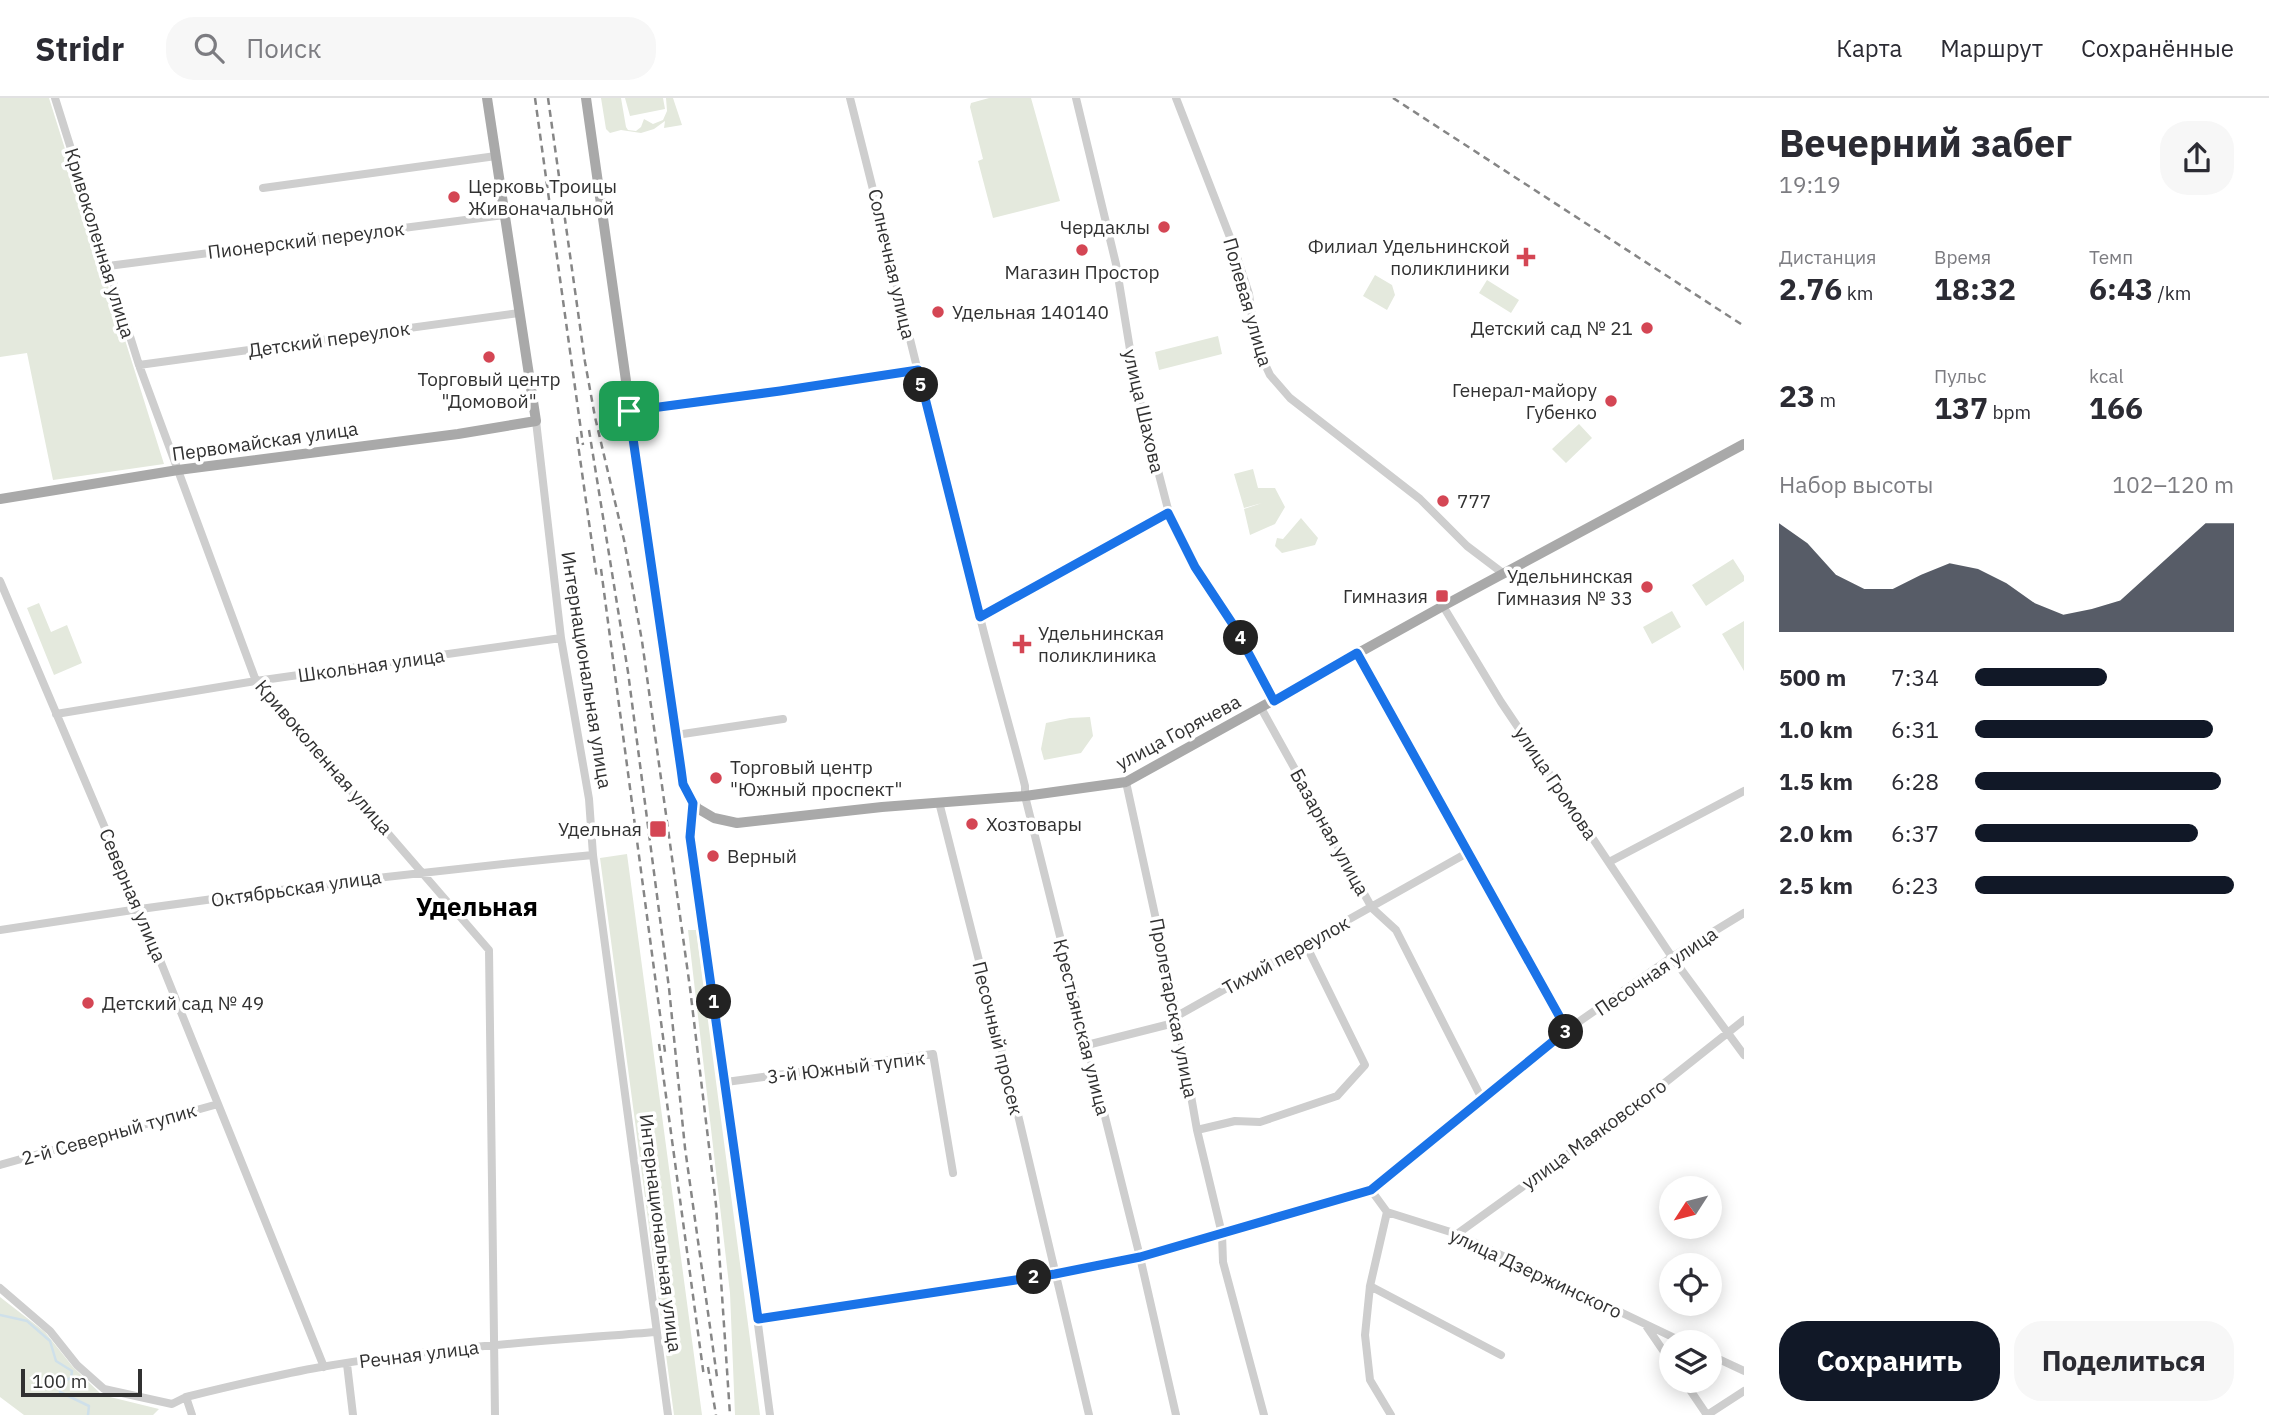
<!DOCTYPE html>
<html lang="ru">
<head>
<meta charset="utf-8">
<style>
	:root { --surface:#fff; --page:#f7f7f7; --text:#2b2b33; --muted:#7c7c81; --line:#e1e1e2; --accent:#111827 }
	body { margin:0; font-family:"IBM Plex Sans",sans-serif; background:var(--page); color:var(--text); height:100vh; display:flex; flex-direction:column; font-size:26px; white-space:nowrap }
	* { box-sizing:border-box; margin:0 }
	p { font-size:23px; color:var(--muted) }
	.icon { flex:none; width:38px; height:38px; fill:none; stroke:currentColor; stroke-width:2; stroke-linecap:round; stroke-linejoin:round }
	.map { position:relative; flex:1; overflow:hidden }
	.side { display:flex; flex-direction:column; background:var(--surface); width:525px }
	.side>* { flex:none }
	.needle { width:46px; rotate:234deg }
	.tools { position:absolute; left:1659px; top:1078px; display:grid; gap:14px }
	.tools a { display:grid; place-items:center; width:63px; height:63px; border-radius:50%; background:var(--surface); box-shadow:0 4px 18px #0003; font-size:35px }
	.scale { position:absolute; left:21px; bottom:18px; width:121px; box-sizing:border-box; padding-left:7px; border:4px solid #313131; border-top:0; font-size:19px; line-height:24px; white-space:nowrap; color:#313131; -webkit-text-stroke:5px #fff; paint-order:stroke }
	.pin { position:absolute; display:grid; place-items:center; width:60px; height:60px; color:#fff; margin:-30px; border-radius:14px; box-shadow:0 4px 10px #0006 }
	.km { position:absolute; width:35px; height:35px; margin:-18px; border-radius:50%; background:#222; color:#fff; font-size:19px; line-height:35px; text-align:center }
	.round { display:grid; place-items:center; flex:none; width:74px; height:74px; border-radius:28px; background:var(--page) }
	.head { display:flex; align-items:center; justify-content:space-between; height:119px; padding:0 35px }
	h1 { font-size:38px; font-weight:800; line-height:52px }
	.metrics { display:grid; grid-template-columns:repeat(3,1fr); gap:10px; height:119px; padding:7px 35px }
	.metrics div { display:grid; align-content:center }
	.metrics b { font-size:30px; font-weight:800 }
	.metrics small { font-size:19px; font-weight:400 }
	.metrics p { font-size:19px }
	.chart { height:196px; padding:14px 35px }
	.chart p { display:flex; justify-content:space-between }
	.chart svg { width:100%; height:126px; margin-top:7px; fill:var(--accent); opacity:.7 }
	.action { display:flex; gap:14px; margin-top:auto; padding:14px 35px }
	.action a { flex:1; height:80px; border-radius:28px; background:var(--accent); color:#fff; font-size:28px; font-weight:800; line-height:80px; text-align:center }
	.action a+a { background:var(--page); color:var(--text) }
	ul { padding:0 35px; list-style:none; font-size:23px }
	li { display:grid; grid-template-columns:112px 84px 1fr; align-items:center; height:52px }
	li i { height:18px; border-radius:9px; background:var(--accent) }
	header { display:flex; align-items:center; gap:42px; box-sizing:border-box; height:98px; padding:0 35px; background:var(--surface); border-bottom:2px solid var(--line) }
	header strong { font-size:33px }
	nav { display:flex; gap:38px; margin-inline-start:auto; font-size:24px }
	.search { width:490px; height:63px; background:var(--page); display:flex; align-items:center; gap:18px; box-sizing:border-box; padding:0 24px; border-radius:28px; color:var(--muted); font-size:26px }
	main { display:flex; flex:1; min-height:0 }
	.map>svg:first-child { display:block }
	.green { fill:#e4e9dd }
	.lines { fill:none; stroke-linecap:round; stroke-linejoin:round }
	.stream { stroke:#cfe0ea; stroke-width:2.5 }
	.minor { stroke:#cecece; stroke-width:8 }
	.major { stroke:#a9a9a9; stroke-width:10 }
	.rail { stroke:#868686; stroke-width:2.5; stroke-dasharray:7 5; stroke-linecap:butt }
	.route-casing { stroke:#fff; stroke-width:14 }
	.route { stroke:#1a73e8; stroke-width:9 }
	.poi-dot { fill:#d44654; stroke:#fff; stroke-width:2.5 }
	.labels { text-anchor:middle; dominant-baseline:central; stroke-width:7; stroke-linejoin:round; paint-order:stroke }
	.poi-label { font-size:19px; fill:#313131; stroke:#fff; text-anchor:start }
	.street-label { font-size:19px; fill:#313131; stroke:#fff }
	.district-label { font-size:26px; font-weight:bold; fill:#000; stroke:#fff }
</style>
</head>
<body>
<header>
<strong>Stridr</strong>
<div class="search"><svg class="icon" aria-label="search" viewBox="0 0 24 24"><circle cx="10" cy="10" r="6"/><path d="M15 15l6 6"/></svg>Поиск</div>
<nav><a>Карта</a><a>Маршрут</a><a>Сохранённые</a></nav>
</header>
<main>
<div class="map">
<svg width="1744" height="1317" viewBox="0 0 1744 1317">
	<rect width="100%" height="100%" fill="#fff"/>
	<path class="green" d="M0 0H49L164 366 53 382 27 255 0 259Z
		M601 0H621L626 29 628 32 636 33 641 29 644 21 653 26 663 22 667 13 666 0H673L682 27 664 30 665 23 654 31 641 35 621 32 610 35 606 31Z
		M625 0H663L665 11 630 18Z
		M989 0H1031L1060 103 993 120 978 63 983 61 970 9 971 5Z
		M1375 177 1392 187 1395 197 1387 212 1363 198Z
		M1487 182 1519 202 1511 215 1479 195Z
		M1218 238 1222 256 1159 272 1155 254Z
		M1579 326 1592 340 1566 365 1552 351Z
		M1253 371 1258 390H1275L1285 409 1275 426 1250 437 1244 411 1262 405 1244 410 1234 376Z
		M1301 420 1318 440 1315 447 1282 455 1275 448 1277 440 1283 441Z
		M1733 461 1744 478V483L1706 508 1692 487Z
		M39 505 51 534 67 527 82 565 54 577 27 510Z
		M1672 513 1681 529 1652 546 1643 529Z
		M1744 523V573L1722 536Z
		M1090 619 1093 638 1081 655 1044 662 1041 651 1046 625 1070 620Z
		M627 756 702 1317H674L600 760Z
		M688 832H696L760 1317H735L730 1195Z
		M0 1199 45 1234 73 1269 102 1297 159 1311 153 1317H24L0 1299Z"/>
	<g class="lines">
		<path class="stream" d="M0 1217 27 1223 50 1243 56 1263 72 1273 71 1280 59 1285 60 1294 89 1308 88 1317"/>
		<path class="minor" d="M55 0 139 267 256 583 489 852 495 1317
			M850 0C894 173 935 347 980 519 994 576 1011 632 1025 688V698L1140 1159 1176 1317
			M1076 0 1116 166 1136 288 1169 415 1196 469 1234 528 1274 603
			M1176 0 1233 147 1249 196 1253 226 1263 262 1270 277 1290 300 1420 401 1467 448 1504 476
			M263 90 496 58
			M108 168 504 117
			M139 267 519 215
			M629 313 780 293 918 272
			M536 323 561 540 589 701 593 757 668 1317
			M0 483 139 810 324 1269
			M1443 508 1501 604 1561 693 1672 859 1744 957
			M980 519 1169 415
			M1357 555 1567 932
			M1261 610 1372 810 1396 832 1482 1001
			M56 616 256 583 561 540
			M676 637 783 621
			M1126 684 1177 918 1197 1032 1222 1136 1223 1164 1264 1317
			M939 704 1019 1021 1089 1317
			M693 705 689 739 726 984 770 1317
			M1609 764 1744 693
			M0 832C197 801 394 776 593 757
			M1177 918 1467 755
			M1087 947 1178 924
			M726 984 933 956 953 1075
			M1197 1032 1235 1023 1260 1024 1337 998 1365 967 1306 847
			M0 1067 218 1006
			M1371 1092 1387 1114 1370 1188 1365 1237 1370 1282 1391 1317
			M1387 1114 1457 1136 1683 1244
			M1457 1136 1647 999 1744 922
			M1370 1188 1501 1257
			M0 1190 50 1233 77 1267 104 1291 172 1306 186 1299 192 1317
			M758 1221 1055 1176 1140 1159 1371 1092 1567 932 1672 859 1744 815
			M1647 1229 1671 1264
			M1710 1257 1744 1273
			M347 1266 353 1317
			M1684 1283 1707 1317
			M186 1299C231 1288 276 1277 321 1269 431 1250 544 1243 656 1234
			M1707 1317 1744 1293"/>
		<path class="major" d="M586 0 683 686 697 710 714 720 737 725 882 709 1025 698 1126 684 1443 508 1744 346
			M0 401 178 372 458 336 536 323 487 0"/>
		<path class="rail" d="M535 0 583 347
			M548 0 585 264 595 319 624 442 642 543 690 890 716 1107 730 1317
			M1393 0 1744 228
			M589 332 628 574 669 890 685 1050 717 1279
			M577 339 597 481
			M601 471 665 954
			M659 946 704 1279
			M708 1269 716 1317"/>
	</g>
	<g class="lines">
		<defs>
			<path id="route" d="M918 272 980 519 1168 415 1195 469 1234 528 1274 603 1357 555 1567 932 1371 1092 1140 1159 1055 1176 758 1221 690 739 693 705 683 686 681 671 629 313 780 293Z"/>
		</defs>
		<use href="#route" class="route-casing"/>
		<use href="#route" class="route"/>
	</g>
	<g class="poi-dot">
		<circle cx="454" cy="99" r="7"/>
		<circle cx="1164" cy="129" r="7"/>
		<circle cx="1082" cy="152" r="7"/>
		<path d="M1522.5 148.5h7v7h7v7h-7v7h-7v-7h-7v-7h7z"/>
		<circle cx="938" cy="214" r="7"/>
		<circle cx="1647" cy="230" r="7"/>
		<circle cx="489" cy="259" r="7"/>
		<circle cx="1611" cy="303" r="7"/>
		<circle cx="1443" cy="403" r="7"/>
		<circle cx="1647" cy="489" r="7"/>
		<rect x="1435" y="491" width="14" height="14" rx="3.5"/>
		<path d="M1018.5 535.5h7v7h7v7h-7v7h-7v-7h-7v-7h7z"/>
		<circle cx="716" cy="680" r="7"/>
		<circle cx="972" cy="726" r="7"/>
		<rect x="649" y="722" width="18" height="18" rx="3.5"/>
		<circle cx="713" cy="758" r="7"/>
		<circle cx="88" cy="905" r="7"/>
	</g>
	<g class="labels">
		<g class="poi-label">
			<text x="468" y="88">Церковь Троицы<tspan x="468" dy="22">Живоначальной</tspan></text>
			<text x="1150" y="129" text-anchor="end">Чердаклы</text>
			<text x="1510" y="148" text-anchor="end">Филиал Удельнинской<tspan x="1510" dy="22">поликлиники</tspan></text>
			<text x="1082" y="174" text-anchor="middle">Магазин Простор</text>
			<text x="952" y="214">Удельная 140140</text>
			<text x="1633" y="230" text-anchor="end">Детский сад № 21</text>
			<text x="489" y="281" text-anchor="middle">Торговый центр<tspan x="489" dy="22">"Домовой"</tspan></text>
			<text x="1597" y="292" text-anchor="end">Генерал-майору<tspan x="1597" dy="22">Губенко</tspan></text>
			<text x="1457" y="403">777</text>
			<text x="1633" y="478" text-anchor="end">Удельнинская<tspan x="1633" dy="22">Гимназия № 33</tspan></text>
			<text x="1428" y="498" text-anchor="end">Гимназия</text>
			<text x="1038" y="535">Удельнинская<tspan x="1038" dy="22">поликлиника</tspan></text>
			<text x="730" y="669">Торговый центр<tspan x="730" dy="22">"Южный проспект"</tspan></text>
			<text x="986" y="726">Хозтовары</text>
			<text x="642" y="731" text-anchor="end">Удельная</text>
			<text x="727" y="758">Верный</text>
			<text x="102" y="905">Детский сад № 49</text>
		</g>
		<g class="street-label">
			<text transform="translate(306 142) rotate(-7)">Пионерский переулок</text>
			<text transform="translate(100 145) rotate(73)">Кривоколенная улица</text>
			<text transform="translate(892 166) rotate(77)">Солнечная улица</text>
			<text transform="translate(1248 204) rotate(74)">Полевая улица</text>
			<text transform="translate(329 241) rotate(-8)">Детский переулок</text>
			<text transform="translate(1144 313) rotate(77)">улица Шахова</text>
			<text transform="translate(265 343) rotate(-8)">Первомайская улица</text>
			<text transform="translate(371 567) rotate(-8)">Школьная улица</text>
			<text transform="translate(587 572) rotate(81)">Интернациональная улица</text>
			<text transform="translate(1178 634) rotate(-28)">улица Горячева</text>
			<text transform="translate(324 659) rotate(49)">Кривоколенная улица</text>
			<text transform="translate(1556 685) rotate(56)">улица Громова</text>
			<text transform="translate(1330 734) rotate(61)">Базарная улица</text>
			<text transform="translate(296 790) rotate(-8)">Октябрьская улица</text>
			<text transform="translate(133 797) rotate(67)">Северная улица</text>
			<text transform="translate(1286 857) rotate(-29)">Тихий переулок</text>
			<text transform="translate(1656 873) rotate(-34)">Песочная улица</text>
			<text transform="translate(1174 910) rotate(79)">Пролетарская улица</text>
			<text transform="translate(1082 929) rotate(76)">Крестьянская улица</text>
			<text transform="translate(998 940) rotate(76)">Песочный просек</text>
			<text transform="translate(846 969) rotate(-7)">3-й Южный тупик</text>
			<text transform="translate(109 1036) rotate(-16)">2-й Северный тупик</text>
			<text transform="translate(1594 1036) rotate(-36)">улица Маяковского</text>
			<text transform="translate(661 1135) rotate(83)">Интернациональная улица</text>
			<text transform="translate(1536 1175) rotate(25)">улица Дзержинского</text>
			<text transform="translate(419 1256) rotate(-7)">Речная улица</text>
		</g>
		<g class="district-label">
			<text x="477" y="808">Удельная</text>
		</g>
	</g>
</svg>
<div class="tools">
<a><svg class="needle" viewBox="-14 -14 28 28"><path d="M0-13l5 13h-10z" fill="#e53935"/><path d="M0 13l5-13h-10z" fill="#7c7c81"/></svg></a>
<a><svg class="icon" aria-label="locate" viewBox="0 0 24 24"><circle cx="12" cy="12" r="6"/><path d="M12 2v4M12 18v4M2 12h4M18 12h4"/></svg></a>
<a><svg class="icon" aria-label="layers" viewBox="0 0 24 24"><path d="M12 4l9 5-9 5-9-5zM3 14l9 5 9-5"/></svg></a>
</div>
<div class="scale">100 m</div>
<div class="pin" style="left:629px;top:313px;background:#1e9e55"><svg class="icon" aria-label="arrive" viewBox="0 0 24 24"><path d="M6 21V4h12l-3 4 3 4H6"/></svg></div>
<b class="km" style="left:714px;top:904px">1</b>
<b class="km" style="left:1034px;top:1179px">2</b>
<b class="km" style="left:1566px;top:934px">3</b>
<b class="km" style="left:1241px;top:540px">4</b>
<b class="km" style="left:921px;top:287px">5</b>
</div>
<section class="side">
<div class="head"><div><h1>Вечерний забег</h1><p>19:19</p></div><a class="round"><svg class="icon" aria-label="share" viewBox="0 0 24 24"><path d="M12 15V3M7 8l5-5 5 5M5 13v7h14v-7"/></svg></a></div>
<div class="metrics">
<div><p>Дистанция</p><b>2.76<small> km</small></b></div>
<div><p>Время</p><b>18:32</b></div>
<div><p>Темп</p><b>6:43<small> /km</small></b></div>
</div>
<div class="metrics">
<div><b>23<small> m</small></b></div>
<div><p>Пульс</p><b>137<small> bpm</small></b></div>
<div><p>kcal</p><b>166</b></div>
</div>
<div class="chart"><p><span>Набор высоты</span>102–120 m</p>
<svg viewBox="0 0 160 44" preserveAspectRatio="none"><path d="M0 44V6L10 13L20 24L30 29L40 29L50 24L60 20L70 22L80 27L90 34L100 38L110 36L120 33L130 24L140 15L150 6L160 6V44z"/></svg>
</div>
<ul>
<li><b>500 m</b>7:34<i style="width:51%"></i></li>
<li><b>1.0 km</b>6:31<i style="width:92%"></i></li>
<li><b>1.5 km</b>6:28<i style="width:95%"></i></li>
<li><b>2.0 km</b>6:37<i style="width:86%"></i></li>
<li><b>2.5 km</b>6:23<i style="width:100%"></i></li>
</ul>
<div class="action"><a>Сохранить</a><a>Поделиться</a></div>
</section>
</main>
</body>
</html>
